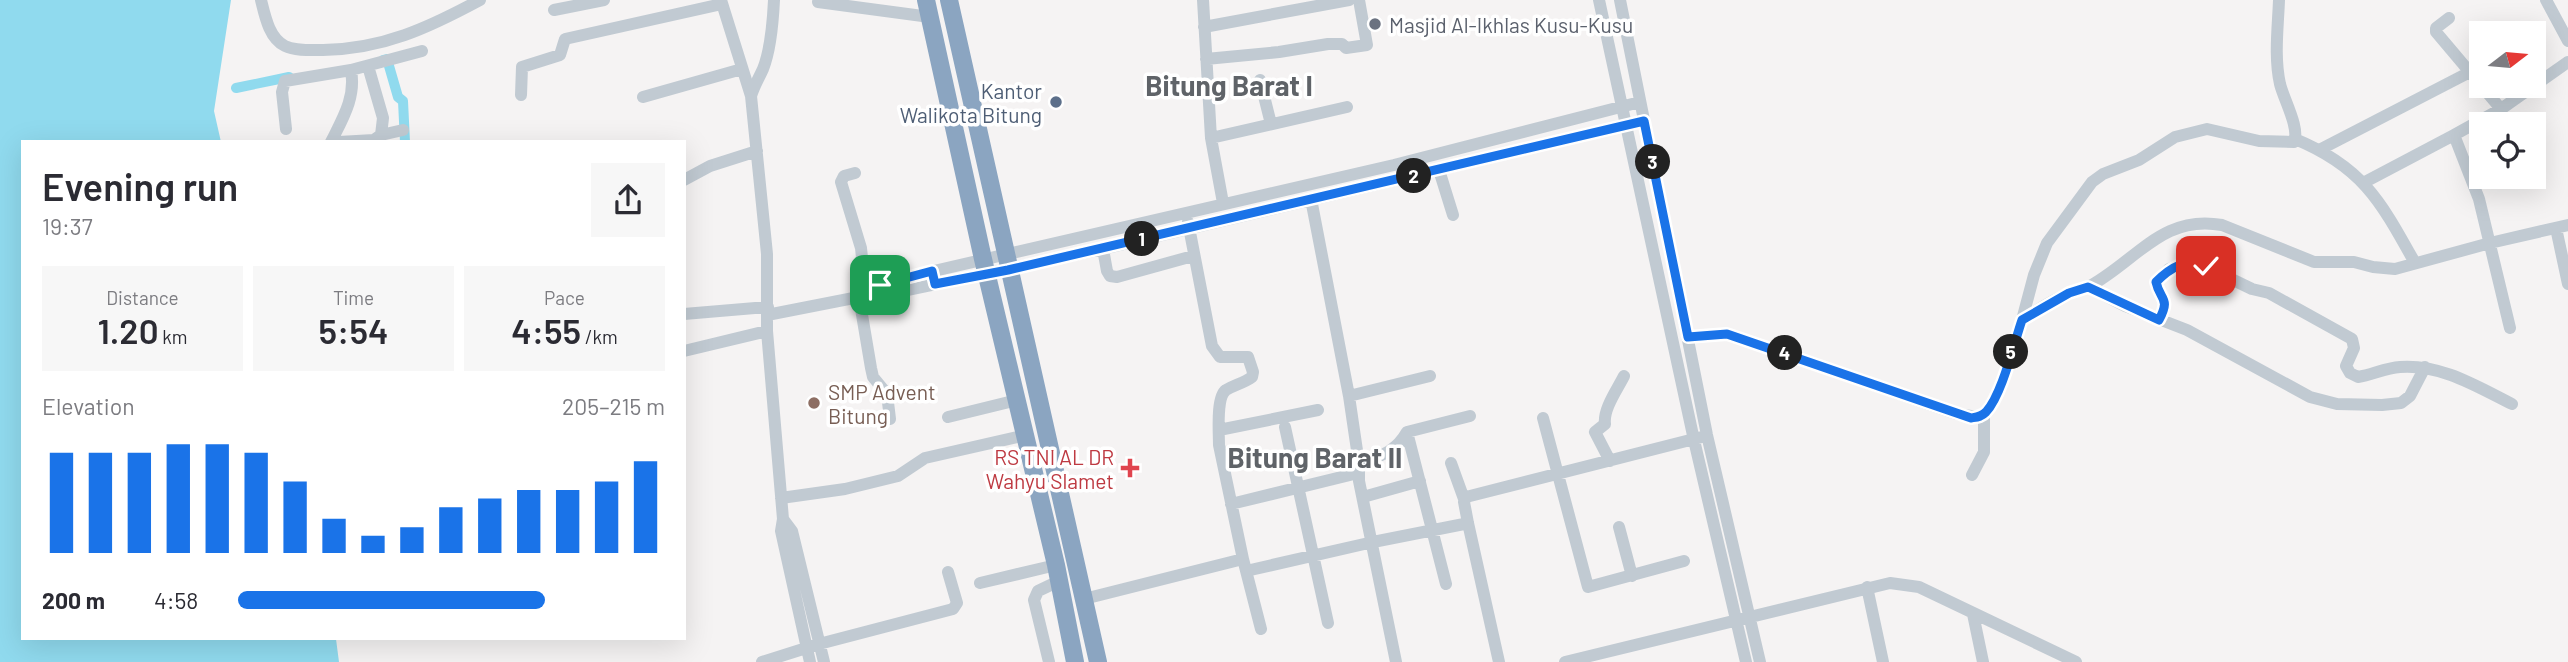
<!DOCTYPE html>
<html lang="en">
<head>
<meta charset="utf-8">
<style>
	:root { --surface:#fff; --page:#f7f7f7; --text:#2b2b33; --muted:#7c7c81; --accent:#1a73e8 }
	body { margin:0; font-family:Barlow,sans-serif; background:var(--page); color:var(--text); height:100vh; display:flex; flex-direction:column; font-size:26px; white-space:nowrap }
	* { box-sizing:border-box; margin:0 }
	p { font-size:23px; color:var(--muted) }
	.icon { flex:none; width:38px; height:38px; fill:none; stroke:currentColor; stroke-width:2; stroke-linecap:round; stroke-linejoin:round }
	.map { position:relative; flex:1; overflow:hidden }
	.sheet { position:absolute; left:21px; top:140px; width:665px; height:500px; display:flex; flex-direction:column; background:var(--surface); border-radius:0px; box-shadow:0 7px 28px #0002 }
	.sheet>* { flex:none }
	.needle { width:46px; rotate:74deg }
	.buttons { position:absolute; left:2469px; top:21px; display:grid; gap:14px }
	.buttons a { display:grid; place-items:center; width:77px; height:77px; border-radius:0px; background:var(--surface); box-shadow:0 7px 28px #0002; font-size:35px }
	.pin { position:absolute; display:grid; place-items:center; width:60px; height:60px; color:#fff; margin:-30px; border-radius:14px; box-shadow:0 4px 10px #0006 }
	.km { position:absolute; width:35px; height:35px; margin:-18px; border-radius:50%; background:#222; color:#fff; font-size:19px; line-height:35px; text-align:center }
	.round { display:grid; place-items:center; flex:none; width:74px; height:74px; border-radius:0px; background:var(--page) }
	.head { display:flex; align-items:center; justify-content:space-between; height:119px; padding:0 21px }
	h1 { font-size:38px; font-weight:600; line-height:52px }
	.metrics { display:grid; grid-template-columns:repeat(3,1fr); gap:10px; height:119px; padding:7px 21px }
	.metrics div { display:grid; align-content:center; border-radius:0px; background:var(--page); text-align:center }
	.metrics b { font-size:35px; font-weight:600 }
	.metrics small { font-size:19px; font-weight:400 }
	.metrics p { font-size:19px }
	.chart { height:196px; padding:14px 21px }
	.chart p { display:flex; justify-content:space-between }
	.chart svg { width:100%; height:126px; margin-top:7px; stroke:var(--accent); stroke-width:6 }
	ul { padding:0 21px; list-style:none; font-size:23px }
	li { display:grid; grid-template-columns:112px 84px 1fr; align-items:center; height:52px }
	li i { height:18px; border-radius:9px; background:var(--accent) }
	.map>svg:first-child { display:block }
	.water { fill:#90daee }
	.lines { fill:none; stroke-linecap:round; stroke-linejoin:round }
	.canal { stroke:#90daee; stroke-width:10 }
	.minor { stroke:#c1cad2; stroke-width:12 }
	.highway { stroke:#8ba5c1; stroke-width:18 }
	.route-casing { stroke:#fff; stroke-width:14 }
	.route { stroke:#1a73e8; stroke-width:9 }
	.worship-dot { fill:#6b7280; stroke:#fff; stroke-width:2.5 }
	.service-dot { fill:#5c6f8a; stroke:#fff; stroke-width:2.5 }
	.education-dot { fill:#8d6e63; stroke:#fff; stroke-width:2.5 }
	.health-dot { fill:#e0444e; stroke:#fff; stroke-width:2.5 }
	.labels { text-anchor:middle; dominant-baseline:central; stroke-width:7; stroke-linejoin:round; paint-order:stroke }
	.worship-label { font-size:21px; fill:#5b616d; stroke:#fff; text-anchor:start }
	.service-label { font-size:21px; fill:#4e5e75; stroke:#fff; text-anchor:end }
	.education-label { font-size:21px; fill:#785e54; stroke:#fff; text-anchor:start }
	.health-label { font-size:21px; fill:#be3a42; stroke:#fff; text-anchor:end }
	.district-label { font-size:28px; font-weight:bold; fill:#5f6368; stroke:#fff }
</style>
</head>
<body>
<div class="map">
<svg width="2568" height="662" viewBox="0 0 2568 662">
	<rect width="100%" height="100%" fill="#f5f3f3"/>
	<path class="water" d="M0 0H231L214 111 221 142H23V639H336L339 662H0Z"/>
	<g class="lines">
		<path class="canal" d="M383 60 387 59 398 97 403 101 405 142
			M236 88 289 77"/>
		<path class="minor" d="M261 0C265 16 269 38 285 46 295 51 312 50 323 50 383 49 428 28 480 0
			M721 0 751 96
			M774 0C773 21 771 49 763 69 759 78 754 86 751 96L767 254V331L783 519 781 531 810 662
			M1203 0 1211 138 1223 203
			M1599 0 1694 440 1746 662
			M1620 0 1707 435 1760 662
			M2546 0 2568 41
			M818 2 930 17
			M554 10 604 0
			M2449 18 2436 28V32L2501 109
			M1204 27 1349 0
			M1206 59 1279 52 1328 44H1342L1346 48 1367 45 1359 0
			M1260 80 1271 124
			M521 95 522 67 560 55 565 39 722 4
			M643 97 742 69
			M286 129 282 92 285 81 351 70
			M381 135 403 130
			M1211 138 1347 107
			M2295 139C2363 167 2381 202 2415 263
			M331 142C343 118 356 97 351 70L422 51
			M339 142 374 140 381 135 383 118 368 66
			M2321 149 2470 72
			M1439 170 1453 215
			M855 173 844 176 841 182 861 248 866 296
			M684 180 710 166 757 151
			M2363 183 2454 135
			M1311 199 1349 396 1359 464V481L1396 662
			M1188 222 1212 346 1220 357H1248L1253 372 1252 377C1244 383 1234 385 1226 390 1216 397 1219 433 1219 445L1243 559 1261 629
			M2556 228 2568 284
			M1103 249 1107 271 1110 276 1117 277 1193 256
			M2088 287 2125 306 2187 330 2310 397 2337 404 2382 405 2401 403 2410 396 2425 367
			M869 295 880 285 908 277 1394 165 1640 102
			M859 297 871 368 873 377 887 394 890 419
			M684 314 768 307
			M767 315 869 295 875 297 1103 249 1644 121
			M2022 320 2034 275 2047 243 2092 182 2103 174 2139 160 2175 137 2207 129 2259 141 2294 142C2300 128 2284 100 2280 84 2274 57 2278 27 2279 0
			M2159 320C2171 297 2160 301 2156 282L2169 269 2187 262 2198 263 2252 289 2269 293 2352 339 2354 348 2346 366 2350 373 2358 377C2372 375 2385 368 2400 367 2441 364 2476 386 2512 404
			M2510 328 2479 199 2454 135 2501 109 2568 62
			M1688 337 1727 334 1957 414 1978 417C2000 407 2014 343 2022 320 2037 310 2053 300 2069 293 2076 290 2083 289 2090 286 2137 260 2163 214 2222 225L2314 262H2354L2373 267 2395 269 2490 243 2568 225
			M684 351 767 331
			M1349 396 1430 376
			M948 417 1017 400
			M1543 418 1588 587 1684 561
			M1285 427 1328 623
			M1219 430 1318 410
			M1407 432 1446 584
			M1610 461 1595 432 1605 424C1603 409 1617 390 1624 376
			M1451 463 1464 499
			M1359 464C1380 456 1396 452 1407 432L1470 416
			M1972 475 1984 452V415
			M1363 497 1420 481
			M781 498 845 489 898 476 925 458 1026 435
			M1231 504 1358 473
			M783 519 792 531 824 662
			M1619 527 1632 576
			M1246 571 1373 542 1464 524
			M980 583 1056 565
			M1867 587 1883 662
			M1084 599 1243 559
			M1973 614 1983 662
			M762 662 819 644 953 609 957 603 948 572
			M1049 662 1034 600 1038 591 1059 581
			M1499 662 1468 523 1464 502 1466 497 1702 437
			M1565 662 1890 583 1919 587 2076 662"/>
		<path class="highway" d="M926 0 983 259 1056 565 1075 662
			M949 0 1098 662"/>
	</g>
	<g class="lines">
		<defs>
			<path id="route" d="M880 285 932 271 935 284 1008 270 1644 121 1688 337 1727 334 1971 418C1977 417 1981 417 1986 412 2002 395 2014 343 2022 320L2069 293 2088 287 2159 320C2171 297 2160 301 2156 282 2171 267 2184 259 2206 266"/>
		</defs>
		<use href="#route" class="route-casing"/>
		<use href="#route" class="route"/>
	</g>
	<circle class="worship-dot" cx="1375" cy="24" r="7"/>
	<circle class="service-dot" cx="1056" cy="102" r="7"/>
	<circle class="education-dot" cx="814" cy="403" r="7"/>
	<path class="health-dot" d="M1126.5 457.5h7v7h7v7h-7v7h-7v-7h-7v-7h7z"/>
	<g class="labels">
		<g class="worship-label">
			<text x="1389" y="24">Masjid Al-Ikhlas Kusu-Kusu</text>
		</g>
		<g class="service-label">
			<text x="1042" y="90">Kantor<tspan x="1042" dy="24">Walikota Bitung</tspan></text>
		</g>
		<g class="education-label">
			<text x="828" y="391">SMP Advent<tspan x="828" dy="24">Bitung</tspan></text>
		</g>
		<g class="health-label">
			<text x="1114" y="456">RS TNI AL DR<tspan x="1114" dy="24">Wahyu Slamet</tspan></text>
		</g>
		<g class="district-label">
			<text x="1229" y="85">Bitung Barat I</text>
			<text x="1315" y="457">Bitung Barat II</text>
		</g>
	</g>
</svg>
<div class="buttons">
<a><svg class="needle" viewBox="-14 -14 28 28"><path d="M0-13l5 13h-10z" fill="#e53935"/><path d="M0 13l5-13h-10z" fill="#7c7c81"/></svg></a>
<a><svg class="icon" aria-label="locate" viewBox="0 0 24 24"><circle cx="12" cy="12" r="6"/><path d="M12 2v4M12 18v4M2 12h4M18 12h4"/></svg></a>
</div>
<div class="pin" style="left:880px;top:285px;background:#1e9e55"><svg class="icon" aria-label="arrive" viewBox="0 0 24 24"><path d="M6 21V4h12l-3 4 3 4H6"/></svg></div>
<div class="pin" style="left:2206px;top:266px;background:#d93025"><svg class="icon" aria-label="check" viewBox="0 0 24 24"><path d="M5 12l5 5 9-10"/></svg></div>
<b class="km" style="left:1142px;top:239px">1</b>
<b class="km" style="left:1414px;top:176px">2</b>
<b class="km" style="left:1653px;top:162px">3</b>
<b class="km" style="left:1785px;top:353px">4</b>
<b class="km" style="left:2011px;top:352px">5</b>
<section class="sheet">
<div class="head"><div><h1>Evening run</h1><p>19:37</p></div><a class="round"><svg class="icon" aria-label="share" viewBox="0 0 24 24"><path d="M12 15V3M7 8l5-5 5 5M5 13v7h14v-7"/></svg></a></div>
<div class="metrics">
<div><p>Distance</p><b>1.20<small> km</small></b></div>
<div><p>Time</p><b>5:54</b></div>
<div><p>Pace</p><b>4:55<small> /km</small></b></div>
</div>
<div class="chart"><p><span>Elevation</span>205–215 m</p>
<svg viewBox="0 0 160 44" preserveAspectRatio="none"><path d="M5 44V9M15 44V9M25 44V9M35 44V6M45 44V6M55 44V9M65 44V19M75 44V32M85 44V38M95 44V35M105 44V28M115 44V25M125 44V22M135 44V22M145 44V19M155 44V12"/></svg>
</div>
<ul>
<li><b>200 m</b>4:58<i style="width:72%"></i></li>
</ul>
</section>
</div>
</body>
</html>
